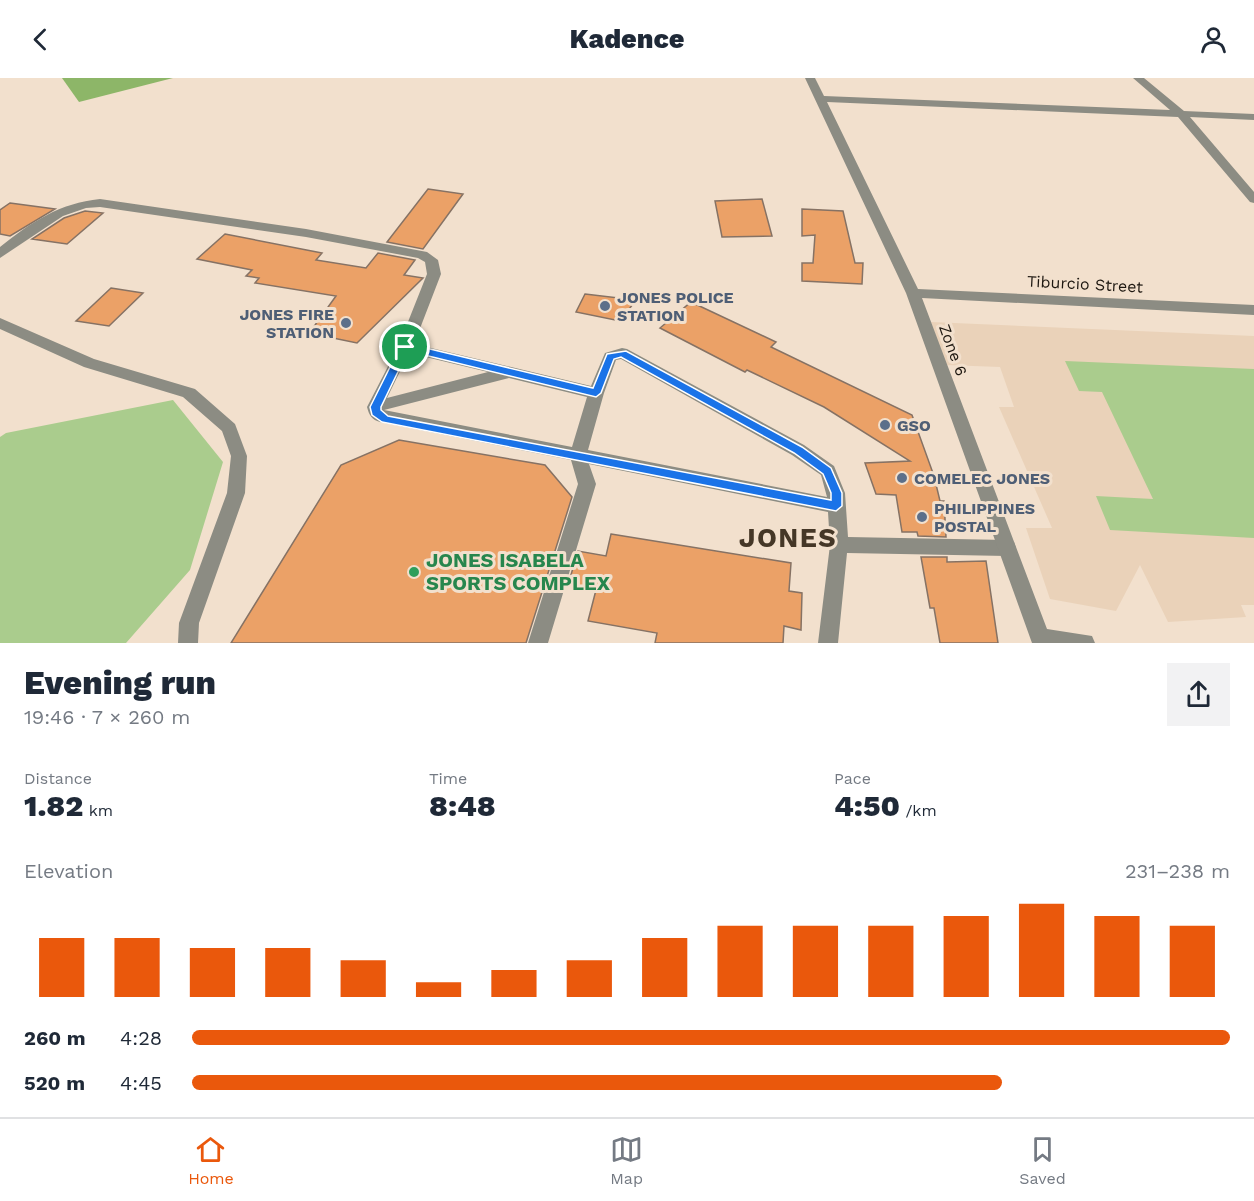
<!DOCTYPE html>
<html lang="en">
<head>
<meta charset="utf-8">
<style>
	:root { --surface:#fff; --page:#f2f2f3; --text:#1f2937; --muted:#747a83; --line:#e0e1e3; --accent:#ea580c }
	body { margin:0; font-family:"Work Sans",sans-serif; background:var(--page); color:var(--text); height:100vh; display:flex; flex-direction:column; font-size:22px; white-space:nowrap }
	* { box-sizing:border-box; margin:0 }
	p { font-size:20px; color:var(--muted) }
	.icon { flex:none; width:33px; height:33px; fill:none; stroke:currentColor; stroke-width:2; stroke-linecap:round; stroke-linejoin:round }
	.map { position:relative; height:565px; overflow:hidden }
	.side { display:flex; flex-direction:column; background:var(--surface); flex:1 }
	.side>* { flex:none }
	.pin { position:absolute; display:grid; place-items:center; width:51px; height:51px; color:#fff; margin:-26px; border:3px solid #fff; border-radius:50%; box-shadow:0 2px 6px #0007 }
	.round { display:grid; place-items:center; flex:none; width:63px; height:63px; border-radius:0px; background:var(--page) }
	.summary { display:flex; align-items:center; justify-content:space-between; height:102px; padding:0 24px }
	h1 { font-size:33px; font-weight:800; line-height:45px }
	.stats { display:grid; grid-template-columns:repeat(3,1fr); gap:9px; height:102px; padding:6px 24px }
	.stats div { display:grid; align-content:center }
	.stats b { font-size:30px; font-weight:800 }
	.stats small { font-size:16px; font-weight:400 }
	.stats p { font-size:16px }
	.chart { height:168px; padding:12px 24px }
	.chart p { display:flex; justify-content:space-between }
	.chart svg { width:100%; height:108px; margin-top:6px; stroke:var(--accent); stroke-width:6 }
	ul { padding:0 24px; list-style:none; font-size:20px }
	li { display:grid; grid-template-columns:96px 72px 1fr; align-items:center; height:45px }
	li i { height:15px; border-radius:8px; background:var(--accent) }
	header { display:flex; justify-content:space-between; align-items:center; height:78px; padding:0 24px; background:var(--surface); font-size:27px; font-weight:800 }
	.dock { display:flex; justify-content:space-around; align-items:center; height:84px; border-top:2px solid var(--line); background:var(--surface); font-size:16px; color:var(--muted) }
	.dock a { display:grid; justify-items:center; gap:3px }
	.dock .active { color:var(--accent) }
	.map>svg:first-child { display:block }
	.built { fill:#ead2b9 }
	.green { fill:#aacc8d }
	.forest { fill:#8db668 }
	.building { fill:#eba167; stroke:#867264; stroke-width:1.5 }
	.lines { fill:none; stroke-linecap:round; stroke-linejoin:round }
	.lane { fill:#8c8c83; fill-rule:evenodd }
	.street { fill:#8c8c83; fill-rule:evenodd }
	.route { fill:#1a73e8; stroke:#fff; stroke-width:1.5; fill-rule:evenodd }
	.service-dot { fill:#5c6f8a; stroke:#f2e0cd; stroke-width:2 }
	.leisure-dot { fill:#2e9e5b; stroke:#f2e0cd; stroke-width:2 }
	.labels { text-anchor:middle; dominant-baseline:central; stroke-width:6; stroke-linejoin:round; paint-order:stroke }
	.street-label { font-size:16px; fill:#1d1710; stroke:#f2e0cd }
	.service-label { font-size:16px; font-weight:bold; fill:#4e5e75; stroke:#f2e0cd; text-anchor:start }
	.near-leisure-label { font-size:20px; font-weight:bold; fill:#27864d; stroke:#f2e0cd; text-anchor:start }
	.near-district-label { font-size:27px; font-weight:bold; letter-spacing:1.5px; fill:#453727; stroke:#f2e0cd }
</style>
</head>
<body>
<header><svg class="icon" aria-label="back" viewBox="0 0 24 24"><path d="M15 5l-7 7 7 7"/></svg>Kadence<svg class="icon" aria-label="person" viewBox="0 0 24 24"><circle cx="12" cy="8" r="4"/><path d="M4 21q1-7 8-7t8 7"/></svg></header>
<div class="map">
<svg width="1254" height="565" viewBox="0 0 1254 565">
	<rect width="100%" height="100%" fill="#f2e0cd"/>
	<path class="built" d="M931 244 1254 258V527H1241L1246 539 1168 544 1140 487 1116 533 1050 521 1026 450H1052L999 329H1014L1000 289 946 287Z"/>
	<path class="green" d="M1065 283 1254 291V460L1110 452 1096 418 1153 421 1102 314 1079 313Z
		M173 322 223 384 190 492 126 565H0V359L6 355Z"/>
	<path class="forest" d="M62 0H173L79 24Z"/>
	<path class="building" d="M428 111 463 116 423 171 387 164Z
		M762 121 772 158 722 159 715 123Z
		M10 125 55 131 10 158 0 156V132Z
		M802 131 843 133 855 185H863L862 206 802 203V185H813L815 157 802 158Z
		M85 133 103 135 67 166 32 161 64 140Z
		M225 156 322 175 316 182 366 190 378 175 415 182 404 197 423 200 357 265 333 260 310 254 336 218 255 205 259 200 246 198 252 192 197 181Z
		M111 210 143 215 109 248 76 243Z
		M585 216 636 222 620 243 576 234Z
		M691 224 776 264 771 269 912 337 934 398 940 423H944L946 459 918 458 917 454H902L896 417 876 416 865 385 910 383 824 329 747 292 745 294 660 250Z
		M399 362 545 387 572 419 526 565H231L341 387Z
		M611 456 791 485 789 513 802 515 801 552 784 548 783 565H655L657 555 588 543 596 512 568 507 578 473 606 478Z
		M921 479H947V484L986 483 998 565H940L934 530H930Z"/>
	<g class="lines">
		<path class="lane" d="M100 121 306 151 427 174 438 182 441 196 414 266 591 308 605 275 622 270 627 271 804 367 834 388 845 415 848 459 1007 462 1014 464 1016 470 1014 476 1007 478 847 475 838 565H818L830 467 828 434 589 386 596 406 548 565H528L578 406 571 382 380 344C372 342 369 337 367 329L398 269 427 196 425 184 418 180 306 159 100 129 86 130 63 138 0 180V169C31 144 60 125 100 121ZM409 275 488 294 387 320ZM621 281 792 377 821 397 827 419 588 372 604 315 616 282ZM509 300 587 319 572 369 384 332Z
			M0 240 94 281 195 311 235 346 247 378 245 415 199 545 198 565H178L179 545 227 415 231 378 222 353 183 319 84 289 0 251Z"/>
		<path class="street" d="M805 0H815L824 18 1170 32 1133 0H1144L1184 33 1254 36V42L1190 39 1254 114V125L1250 124 1178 39 827 24 918 211 1254 227V237L922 220 1047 551 1092 558 1095 565H1032L906 215Z"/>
	</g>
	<path class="route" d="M405 265 593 310 607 276 626 273 802 369 831 390 842 415V428L836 433 382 344 372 337 370 329 400 269ZM408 273 596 319 601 315 614 281 621 279 794 375 823 396 831 415V422L388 338 381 332V329Z"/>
	<g class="service-dot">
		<circle cx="605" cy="228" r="6"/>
		<circle cx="346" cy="245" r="6"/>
		<circle cx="885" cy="347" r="6"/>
		<circle cx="902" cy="400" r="6"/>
		<circle cx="922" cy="439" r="6"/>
	</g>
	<circle class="leisure-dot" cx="414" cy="494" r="6"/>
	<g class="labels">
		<g class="street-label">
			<text transform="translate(1085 206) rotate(3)">Tiburcio Street</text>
			<text transform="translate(953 272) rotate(70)">Zone 6</text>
		</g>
		<g class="service-label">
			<text x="617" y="219">JONES POLICE<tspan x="617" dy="18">STATION</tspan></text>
			<text x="334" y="236" text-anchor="end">JONES FIRE<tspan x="334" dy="18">STATION</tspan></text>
			<text x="897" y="347">GSO</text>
			<text x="914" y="400">COMELEC JONES</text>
			<text x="934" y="430">PHILIPPINES<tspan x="934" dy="18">POSTAL</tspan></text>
		</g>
		<g class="near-leisure-label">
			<text x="426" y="482">JONES ISABELA<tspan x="426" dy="23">SPORTS COMPLEX</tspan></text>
		</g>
		<g class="near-district-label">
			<text x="788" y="460">JONES</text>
		</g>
	</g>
</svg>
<div class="pin" style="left:405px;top:269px;background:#1e9e55"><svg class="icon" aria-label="arrive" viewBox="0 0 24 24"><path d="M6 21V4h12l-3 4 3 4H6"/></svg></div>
</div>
<section class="side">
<div class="summary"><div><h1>Evening run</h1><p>19:46 · 7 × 260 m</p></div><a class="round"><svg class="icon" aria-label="share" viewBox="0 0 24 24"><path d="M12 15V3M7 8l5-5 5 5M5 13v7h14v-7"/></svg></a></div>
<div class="stats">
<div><p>Distance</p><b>1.82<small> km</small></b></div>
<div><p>Time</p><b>8:48</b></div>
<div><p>Pace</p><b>4:50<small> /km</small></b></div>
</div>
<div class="chart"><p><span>Elevation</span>231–238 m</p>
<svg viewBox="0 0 160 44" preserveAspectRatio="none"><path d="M5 44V20M15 44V20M25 44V24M35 44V24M45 44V29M55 44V38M65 44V33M75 44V29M85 44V20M95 44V15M105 44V15M115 44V15M125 44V11M135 44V6M145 44V11M155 44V15"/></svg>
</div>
<ul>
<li><b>260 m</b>4:28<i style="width:100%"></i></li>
<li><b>520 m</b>4:45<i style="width:78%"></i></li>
</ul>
</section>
<nav class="dock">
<a class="active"><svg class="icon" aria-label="home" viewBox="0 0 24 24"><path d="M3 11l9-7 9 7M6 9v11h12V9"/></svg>Home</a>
<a><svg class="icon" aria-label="map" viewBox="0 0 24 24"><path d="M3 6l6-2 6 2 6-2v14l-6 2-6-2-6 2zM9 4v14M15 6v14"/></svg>Map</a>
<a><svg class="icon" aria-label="saved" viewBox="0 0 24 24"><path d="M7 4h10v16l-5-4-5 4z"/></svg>Saved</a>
</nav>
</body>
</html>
